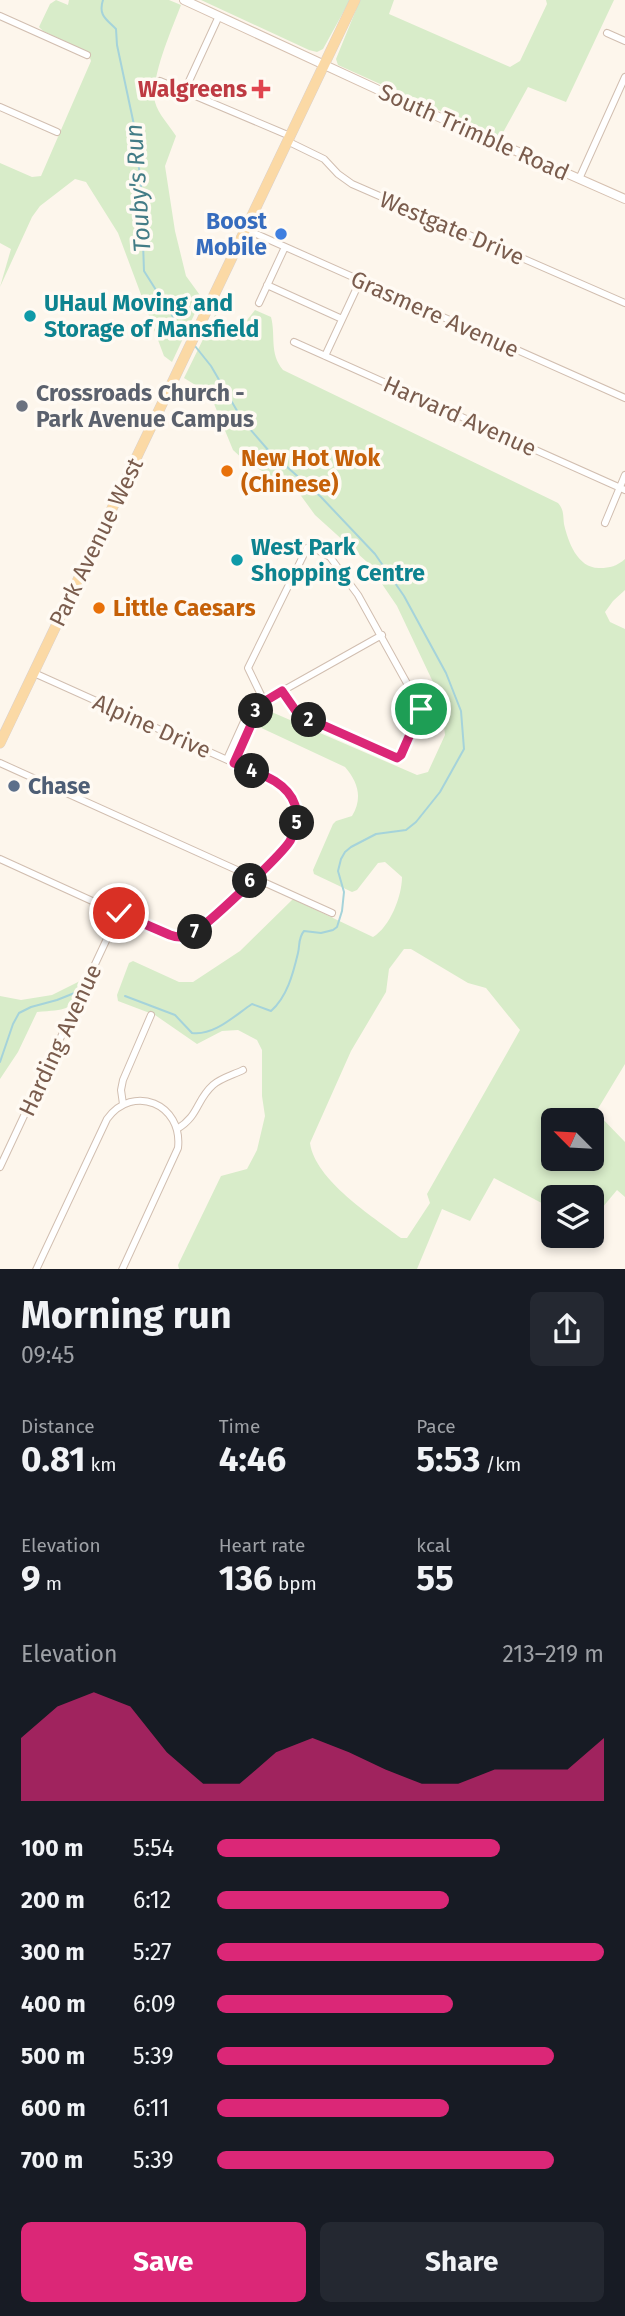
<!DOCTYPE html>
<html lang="en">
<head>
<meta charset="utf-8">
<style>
	:root { --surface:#171b24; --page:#242831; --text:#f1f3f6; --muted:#9ea1a6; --accent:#db2777 }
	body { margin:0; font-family:"Fira Sans",sans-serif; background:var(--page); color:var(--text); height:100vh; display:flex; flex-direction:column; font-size:26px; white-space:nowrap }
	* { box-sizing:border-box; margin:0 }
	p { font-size:23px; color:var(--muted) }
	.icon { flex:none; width:38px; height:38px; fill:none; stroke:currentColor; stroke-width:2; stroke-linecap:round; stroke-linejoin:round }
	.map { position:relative; height:1269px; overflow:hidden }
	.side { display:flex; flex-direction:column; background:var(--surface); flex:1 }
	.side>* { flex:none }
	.needle { width:46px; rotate:294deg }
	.fabs { position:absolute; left:541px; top:1108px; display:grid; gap:14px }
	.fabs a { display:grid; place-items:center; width:63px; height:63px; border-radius:10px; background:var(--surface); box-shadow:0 4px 10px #0003; font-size:35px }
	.pin { position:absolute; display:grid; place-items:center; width:60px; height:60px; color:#fff; margin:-30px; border:4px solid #fff; border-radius:50%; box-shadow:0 2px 7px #0007 }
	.km { position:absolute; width:35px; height:35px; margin:-18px; border-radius:50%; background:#222; color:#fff; font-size:19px; line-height:35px; text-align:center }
	.round { display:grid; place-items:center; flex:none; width:74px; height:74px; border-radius:10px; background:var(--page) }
	.overview { display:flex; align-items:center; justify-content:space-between; height:119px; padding:0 21px }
	h1 { font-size:38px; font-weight:700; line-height:52px }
	.figures { display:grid; grid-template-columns:repeat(3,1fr); gap:10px; height:119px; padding:7px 21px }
	.figures div { display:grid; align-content:center }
	.figures b { font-size:35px; font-weight:700 }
	.figures small { font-size:19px; font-weight:400 }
	.figures p { font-size:19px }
	.chart { height:196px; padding:14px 21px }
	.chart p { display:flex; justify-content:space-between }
	.chart svg { width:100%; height:126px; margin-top:7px; fill:var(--accent); opacity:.7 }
	.action { display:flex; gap:14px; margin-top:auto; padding:14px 21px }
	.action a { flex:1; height:80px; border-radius:10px; background:var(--accent); color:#fff; font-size:28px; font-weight:700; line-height:80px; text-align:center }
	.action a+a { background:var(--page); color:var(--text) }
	ul { padding:0 21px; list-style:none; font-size:23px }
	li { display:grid; grid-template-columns:112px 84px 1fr; align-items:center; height:52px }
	li i { height:18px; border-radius:9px; background:var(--accent) }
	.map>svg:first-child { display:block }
	.green { fill:#d8ecc9; fill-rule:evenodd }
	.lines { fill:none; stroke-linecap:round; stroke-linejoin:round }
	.stream { stroke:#a5d3da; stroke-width:2 }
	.minor-casing { stroke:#d1beb0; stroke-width:8 }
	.secondary-casing { stroke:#d6c0b0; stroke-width:10 }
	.primary-casing { stroke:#dad1cd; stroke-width:11 }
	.minor { stroke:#fff; stroke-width:6 }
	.secondary { stroke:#fff; stroke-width:8 }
	.primary { stroke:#fbd9a5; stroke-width:10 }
	.route-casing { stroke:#fff; stroke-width:14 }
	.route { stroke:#db2777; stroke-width:9 }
	.health-dot { fill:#e0444e; stroke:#fffaf3; stroke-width:2.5 }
	.shop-dot { fill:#3f7fe0; stroke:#fffaf3; stroke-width:2.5 }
	.culture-dot { fill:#0f9aa8; stroke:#fffaf3; stroke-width:2.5 }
	.worship-dot { fill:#6b7280; stroke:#fffaf3; stroke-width:2.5 }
	.food-dot { fill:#e8710a; stroke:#fffaf3; stroke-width:2.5 }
	.service-dot { fill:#5c6f8a; stroke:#fffaf3; stroke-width:2.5 }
	.labels { text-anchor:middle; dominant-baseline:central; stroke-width:7; stroke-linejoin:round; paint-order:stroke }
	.health-label { font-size:23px; font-weight:bold; fill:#be3a42; stroke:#fffaf3; text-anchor:end }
	.street-label { font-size:23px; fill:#7a5c4d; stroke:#fffaf3 }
	.shop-label { font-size:23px; font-weight:bold; fill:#366cbe; stroke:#fffaf3; text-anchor:end }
	.culture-label { font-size:23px; font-weight:bold; fill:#0d838f; stroke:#fffaf3; text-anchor:start }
	.worship-label { font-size:23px; font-weight:bold; fill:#5b616d; stroke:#fffaf3; text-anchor:start }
	.food-label { font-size:23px; font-weight:bold; fill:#c56008; stroke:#fffaf3; text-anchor:start }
	.service-label { font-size:23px; font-weight:bold; fill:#4e5e75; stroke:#fffaf3; text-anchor:start }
	.water-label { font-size:24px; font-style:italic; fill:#437c86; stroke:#fffaf3 }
</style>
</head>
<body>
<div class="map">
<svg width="625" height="1270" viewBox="0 0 625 1270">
	<rect width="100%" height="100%" fill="#fdf6ec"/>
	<path class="green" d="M56 0 68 5 69 0H169L181 5C172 29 150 78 155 102 158 114 170 126 176 136L165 166 175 231 186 276 202 298 172 362 164 356 118 233 86 182 75 179 40 206 32 217 0 287 11 249 0 243V163L32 177 41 176 91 61 88 52 43 31 39 27 50 4Z
		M201 0H350L323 49 317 52 309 50Z
		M360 0H394L389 14 510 67 520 61 547 4 546 0H614L566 102 528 87 500 138 338 65 336 59Z
		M255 310 271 317C276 336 269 353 283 370L558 503C564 510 563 515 564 524 568 542 578 569 600 568 610 568 617 566 625 559V590L613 601 605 612 610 622 625 629V1064L596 1112 625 1142V1197L617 1190 592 1220V1197H553V1209L494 1178 470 1221 442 1209 417 1269H179L178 1265 221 1176 247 1169 257 1150 265 1116 262 1096V1050L257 1040 238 1030 222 1031 197 1044 155 1015 118 1001 117 995 129 963 133 961 179 982H193L240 951 293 899 373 937C390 927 402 896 402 877L385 862 378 863 357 890 352 892 314 874 313 870 333 824 336 821 352 816C363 798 358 782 345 767L255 725 260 714 267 710 417 775 428 772 445 735 441 699 397 606 367 562 315 515 299 493 245 461 233 450 210 394 184 378 215 315 235 327 244 324ZM404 949H411L468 983 486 988 520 1030 427 1194 430 1203 407 1238H401C372 1216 315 1180 310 1143L351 1051 386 992 389 969ZM553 1120H592V1158H553Z
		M80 981 83 985C69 1013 67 1009 37 1012L18 1052 0 1079V996L21 1000 52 995Z"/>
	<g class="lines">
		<path class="stream" d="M103 0C98 15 106 19 116 29L117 45 134 125 141 186 144 271 180 328 189 339
			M125 996 175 1015 192 1033C214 1036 234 1016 252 1004L271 1011C287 997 293 974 298 953 300 945 298 938 304 931L321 933 333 930 337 927 342 911 344 892 338 871 341 859 345 852 351 847 376 834 406 830 416 822 440 792 464 749 461 711 446 673 404 596 375 554 321 497 269 451 243 421 211 366 195 346
			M0 1062 13 1024 19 1013 31 1007 57 1000 77 992"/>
		<defs>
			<path id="minor" d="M0 16 87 55
				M607 33 625 41
				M160 81 290 136
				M184 92 219 16
				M0 107 57 132
				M287 141 324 159 338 174 352 184 625 303
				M579 179 625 77
				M245 229 625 398
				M267 285 342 319
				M259 303 285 247
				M294 342 625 490
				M325 356 360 281
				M605 523 625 475
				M264 701 248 668 307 548 312 547 330 557 358 595 419 705 420 713 401 755 397 758 298 714 283 691
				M227 759 246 717 252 708 382 635
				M0 763 332 913
				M235 763 254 718 257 706
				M0 859 158 931C178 939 189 938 205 925L282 851C303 828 301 799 274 781L34 673
				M123 1104 121 1090 123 1080 151 1015
				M177 1129C199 1116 196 1100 213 1085 221 1078 233 1075 243 1070
				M0 1167 119 913
				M36 1270 107 1119C133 1083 183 1104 178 1148L122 1270"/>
			<path id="secondary" d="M184 0 398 99 625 199"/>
			<path id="primary" d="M0 743 355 0"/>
		</defs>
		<use href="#minor" class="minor-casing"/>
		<use href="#secondary" class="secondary-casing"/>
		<use href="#primary" class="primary-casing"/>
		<use href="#minor" class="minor"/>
		<use href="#secondary" class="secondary"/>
		<use href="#primary" class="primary"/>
	</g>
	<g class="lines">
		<defs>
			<path id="route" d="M119 913 170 935C178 938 184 938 191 934 205 928 282 854 290 841 296 830 299 818 295 805 287 780 255 772 234 763L254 718 257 706 282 691 298 714 397 758 401 755 421 709"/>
		</defs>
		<use href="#route" class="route-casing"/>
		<use href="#route" class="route"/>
	</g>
	<path class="health-dot" d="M257.5 78.5h7v7h7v7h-7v7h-7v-7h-7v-7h7z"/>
	<circle class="shop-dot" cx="281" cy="234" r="7"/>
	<g class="culture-dot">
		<circle cx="30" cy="316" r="7"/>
		<circle cx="237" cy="560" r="7"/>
	</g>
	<circle class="worship-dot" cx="22" cy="406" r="7"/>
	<g class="food-dot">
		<circle cx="227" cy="471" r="7"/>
		<circle cx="99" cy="608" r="7"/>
	</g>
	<circle class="service-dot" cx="14" cy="786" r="7"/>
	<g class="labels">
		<g class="health-label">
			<text x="247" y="89">Walgreens</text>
		</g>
		<g class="street-label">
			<text transform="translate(474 132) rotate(24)">South Trimble Road</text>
			<text transform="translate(452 228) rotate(23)">Westgate Drive</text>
			<text transform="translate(435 314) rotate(24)">Grasmere Avenue</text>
			<text transform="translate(460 416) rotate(24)">Harvard Avenue</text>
			<text transform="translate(96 542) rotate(-64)">Park Avenue West</text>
			<text transform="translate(152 726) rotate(24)">Alpine Drive</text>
			<text transform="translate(60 1040) rotate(-65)">Harding Avenue</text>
		</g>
		<g class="shop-label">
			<text x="267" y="221">Boost<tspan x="267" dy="26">Mobile</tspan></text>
		</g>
		<g class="culture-label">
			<text x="44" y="303">UHaul Moving and<tspan x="44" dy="26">Storage of Mansfield</tspan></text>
			<text x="251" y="547">West Park<tspan x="251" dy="26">Shopping Centre</tspan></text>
		</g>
		<g class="worship-label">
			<text x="36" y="393">Crossroads Church -<tspan x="36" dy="26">Park Avenue Campus</tspan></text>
		</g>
		<g class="food-label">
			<text x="241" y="458">New Hot Wok<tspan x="241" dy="26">(Chinese)</tspan></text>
			<text x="113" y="608">Little Caesars</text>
		</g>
		<g class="service-label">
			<text x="28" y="786">Chase</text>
		</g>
		<g class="water-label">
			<text transform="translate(138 188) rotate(-94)">Touby's Run</text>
		</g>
	</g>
</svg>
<div class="fabs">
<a><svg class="needle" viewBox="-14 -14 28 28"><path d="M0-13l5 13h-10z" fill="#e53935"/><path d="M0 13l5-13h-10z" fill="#9ea1a6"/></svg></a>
<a><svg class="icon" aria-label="layers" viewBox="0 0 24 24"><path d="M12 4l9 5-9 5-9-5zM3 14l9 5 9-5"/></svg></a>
</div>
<div class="pin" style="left:421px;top:709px;background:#1e9e55"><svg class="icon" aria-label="arrive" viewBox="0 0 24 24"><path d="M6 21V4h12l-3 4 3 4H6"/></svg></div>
<div class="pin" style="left:119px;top:913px;background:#d93025"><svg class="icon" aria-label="check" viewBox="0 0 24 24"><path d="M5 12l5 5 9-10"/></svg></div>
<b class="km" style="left:309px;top:720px">2</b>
<b class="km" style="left:256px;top:711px">3</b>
<b class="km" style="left:252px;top:771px">4</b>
<b class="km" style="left:297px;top:823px">5</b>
<b class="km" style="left:250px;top:881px">6</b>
<b class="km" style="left:195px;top:932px">7</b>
</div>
<section class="side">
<div class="overview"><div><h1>Morning run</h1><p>09:45</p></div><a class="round"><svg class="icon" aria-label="share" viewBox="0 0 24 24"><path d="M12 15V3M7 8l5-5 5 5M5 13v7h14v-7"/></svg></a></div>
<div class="figures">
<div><p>Distance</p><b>0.81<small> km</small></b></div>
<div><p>Time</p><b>4:46</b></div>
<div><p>Pace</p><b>5:53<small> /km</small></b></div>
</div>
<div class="figures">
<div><p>Elevation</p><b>9<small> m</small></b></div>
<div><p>Heart rate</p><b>136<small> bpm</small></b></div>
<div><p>kcal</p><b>55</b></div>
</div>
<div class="chart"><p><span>Elevation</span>213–219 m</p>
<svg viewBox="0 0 160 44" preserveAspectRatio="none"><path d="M0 44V22L10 11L20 6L30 11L40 27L50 38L60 38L70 27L80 22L90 27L100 33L110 38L120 38L130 33L140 33L150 33L160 22V44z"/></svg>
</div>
<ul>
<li><b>100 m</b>5:54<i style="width:73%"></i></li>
<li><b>200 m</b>6:12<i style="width:60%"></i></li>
<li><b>300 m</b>5:27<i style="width:100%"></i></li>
<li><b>400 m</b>6:09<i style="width:61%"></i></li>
<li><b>500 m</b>5:39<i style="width:87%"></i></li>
<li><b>600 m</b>6:11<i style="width:60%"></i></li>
<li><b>700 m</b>5:39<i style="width:87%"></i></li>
</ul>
<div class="action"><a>Save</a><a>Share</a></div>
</section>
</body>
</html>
